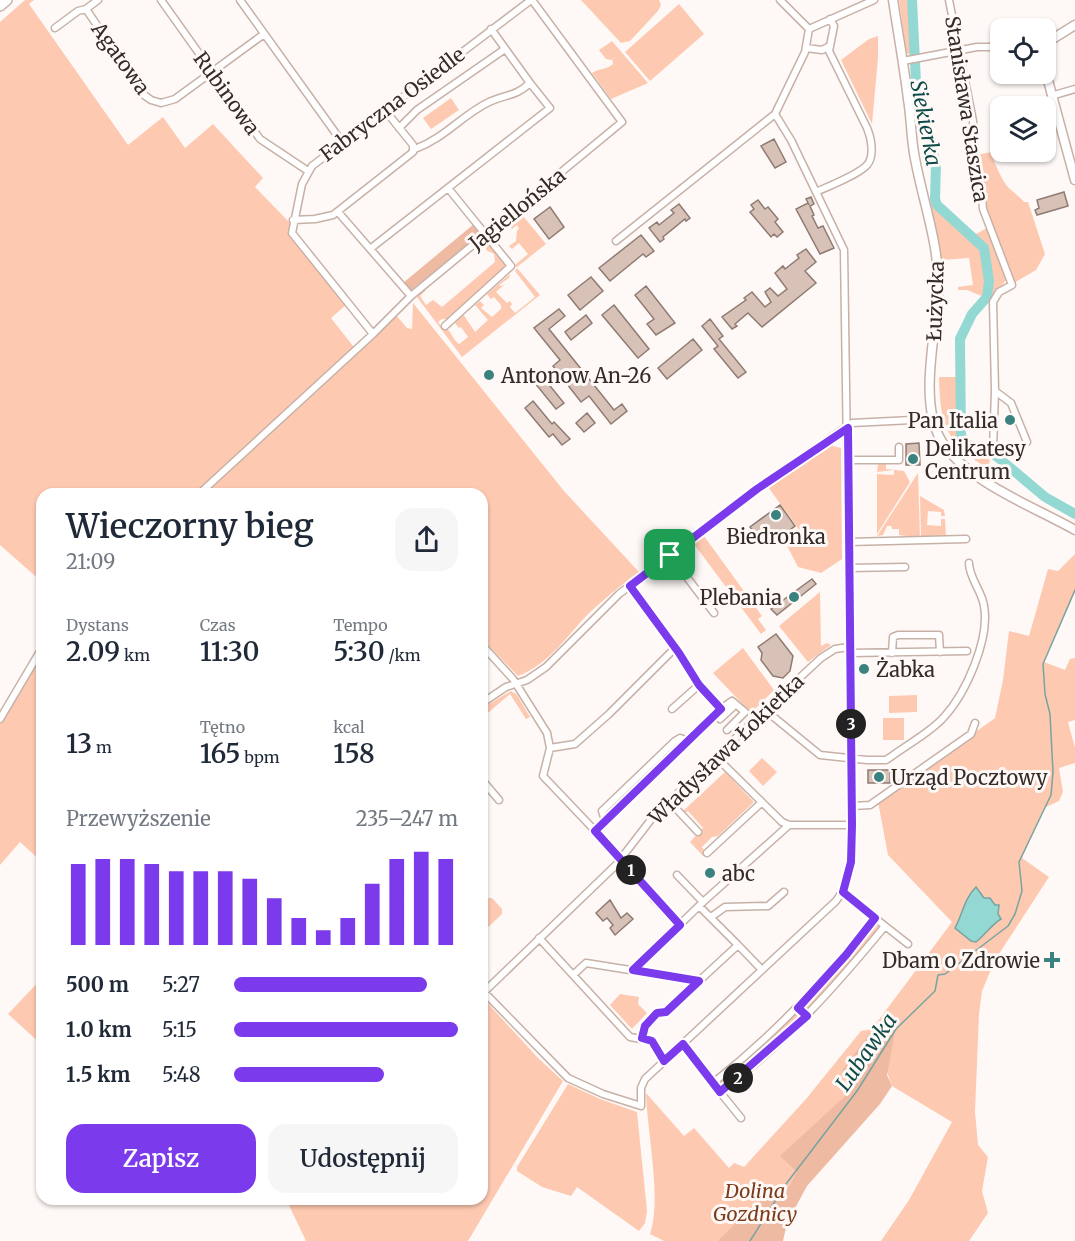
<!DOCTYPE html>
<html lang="pl">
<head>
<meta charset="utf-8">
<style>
	:root { --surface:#fff; --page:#f6f6f7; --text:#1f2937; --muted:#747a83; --accent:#7c3aed }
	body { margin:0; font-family:Merriweather,serif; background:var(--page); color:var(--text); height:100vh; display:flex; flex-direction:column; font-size:22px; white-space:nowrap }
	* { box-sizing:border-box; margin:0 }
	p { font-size:20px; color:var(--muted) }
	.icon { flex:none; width:33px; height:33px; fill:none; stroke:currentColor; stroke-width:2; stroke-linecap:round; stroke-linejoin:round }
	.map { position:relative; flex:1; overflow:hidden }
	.drawer { position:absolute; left:36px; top:488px; width:452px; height:717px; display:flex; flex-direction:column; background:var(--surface); border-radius:18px; box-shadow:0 2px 4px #0004 }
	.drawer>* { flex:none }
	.fabs { position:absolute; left:990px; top:18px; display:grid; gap:12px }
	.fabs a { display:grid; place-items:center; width:66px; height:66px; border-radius:12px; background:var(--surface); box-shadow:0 2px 4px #0004; font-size:30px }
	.pin { position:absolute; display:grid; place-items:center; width:51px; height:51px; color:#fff; margin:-26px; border-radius:12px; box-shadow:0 3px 9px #0006 }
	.km { position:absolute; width:30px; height:30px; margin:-15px; border-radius:50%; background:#222; color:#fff; font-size:16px; line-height:30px; text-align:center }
	.round { display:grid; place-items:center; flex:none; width:63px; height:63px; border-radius:18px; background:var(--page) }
	.overview { display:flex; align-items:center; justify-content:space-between; height:102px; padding:0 30px }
	h1 { font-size:33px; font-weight:600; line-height:45px }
	.stats { display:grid; grid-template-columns:repeat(3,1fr); gap:9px; height:102px; padding:6px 30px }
	.stats div { display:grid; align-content:center }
	.stats b { font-size:26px; font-weight:600 }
	.stats small { font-size:16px; font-weight:400 }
	.stats p { font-size:16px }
	.chart { height:168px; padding:12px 30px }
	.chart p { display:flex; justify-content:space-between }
	.chart svg { width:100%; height:108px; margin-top:6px; stroke:var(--accent); stroke-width:6 }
	.primary-button { display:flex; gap:12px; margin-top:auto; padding:12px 30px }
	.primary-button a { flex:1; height:69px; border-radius:18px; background:var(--accent); color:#fff; font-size:24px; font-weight:600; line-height:69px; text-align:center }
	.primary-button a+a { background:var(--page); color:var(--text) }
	ul { padding:0 30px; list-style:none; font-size:20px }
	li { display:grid; grid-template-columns:96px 72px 1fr; align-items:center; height:45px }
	li i { height:15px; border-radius:8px; background:var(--accent) }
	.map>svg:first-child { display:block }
	.green { fill:#fec9b1 }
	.forest { fill:#eebaa2 }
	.water { fill:#94d8d4; stroke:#77a4a0; stroke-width:1.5 }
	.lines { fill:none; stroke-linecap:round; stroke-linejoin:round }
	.stream { stroke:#77a4a0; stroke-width:1.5 }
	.river { stroke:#94d8d4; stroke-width:10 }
	.building { fill:#d8c2b8; stroke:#8f7b72; stroke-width:1.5 }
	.street-casing { stroke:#c7b1a7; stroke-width:9 }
	.secondary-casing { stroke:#c7b1a7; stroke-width:11 }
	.primary-casing { stroke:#c7b1a7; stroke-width:12 }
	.street { stroke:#fff; stroke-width:6 }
	.secondary { stroke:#fff; stroke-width:8 }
	.primary { stroke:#fff; stroke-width:9 }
	.route-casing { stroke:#fff; stroke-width:12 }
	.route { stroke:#7c3aed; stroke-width:8 }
	.poi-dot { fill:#3a827f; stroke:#fef9f7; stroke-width:2 }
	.labels { text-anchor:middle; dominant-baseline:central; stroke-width:6; stroke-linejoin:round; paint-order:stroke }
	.street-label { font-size:20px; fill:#342b27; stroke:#fef9f7 }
	.poi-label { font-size:20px; fill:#342b27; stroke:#fef9f7; text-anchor:start }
	.park-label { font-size:20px; font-style:italic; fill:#7b3c1c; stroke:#fef9f7 }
	.water-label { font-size:21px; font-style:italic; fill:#0e4b49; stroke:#fef9f7 }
</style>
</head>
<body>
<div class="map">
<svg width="1075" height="1241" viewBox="0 0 1075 1241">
	<rect width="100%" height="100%" fill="#fef9f7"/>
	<path class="green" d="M25 0H34L29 4 128 145 163 117 185 148 213 124 263 178 255 187 290 223 288 233 346 305 331 318 357 351 396 315 407 328 412 329 413 303 564 491 639 572C621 585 604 599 588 614 567 636 548 665 518 676L482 639V494H42V582L0 545V22Z
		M581 0H659L661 5 658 11 630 41 621 43Z
		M899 0H907L913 55 908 54 906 51Z
		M679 4 704 34 650 81 625 52Z
		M878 36V58L872 124 841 60 869 39Z
		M612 41 648 83 611 99 592 73C599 68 606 70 613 64L612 60 616 57 611 60 606 59 599 50Z
		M451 98 459 110 431 129 423 118Z
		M991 152C993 160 1003 183 1009 188 1014 193 1019 196 1024 202H1028L1045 254 1036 270 1014 283 993 231 985 205 984 187 977 155Z
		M930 200 937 209 980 247 987 283 984 297 967 290H958V287L973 285 969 258 942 260Z
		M519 211 546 244 517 267 515 265 528 254 519 243 512 249 509 246 516 241 517 231 519 228 517 225 512 229 509 227 506 228 503 224Z
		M987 228 1007 279 992 298 987 250 976 234Z
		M483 240 487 241 507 265V268L449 319H442L438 322 444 330 446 328C452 332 452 339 459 344L468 337 461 327 459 328 455 323 463 314 475 332 488 320 475 305 480 301 484 305 481 308 492 317 501 309V305L494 297 491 299 487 294 510 274 509 278 499 285 501 286 505 284 496 292 507 303 510 301 512 304 510 307 515 313 535 297 515 271 517 268 540 295 462 357 417 297 425 288 426 290 420 296 426 305 433 300 442 307 495 262 494 254 486 250 487 243 483 241 481 245 478 244Z
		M939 377H958L960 438 972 452 990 460 988 469C946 442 940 426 939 377Z
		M829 445 841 448 842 559 821 573 798 567 785 542 800 531 768 487Z
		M886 462V469L904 471 910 482 877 534V474L894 475V470L877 472 878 464Z
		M918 473 920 538 899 535V529H892L891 526H887L883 535 877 536Z
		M920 496 944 510 945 516H941V512L928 511 927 525 941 526V519H945L946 536 921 538Z
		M704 536 762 616 758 619 766 630 761 634 694 544Z
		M1075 554V591L1044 662 1065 670 1070 659 1075 658V720L1068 722 1075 748V763L1059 768 1063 792 1059 801 1044 808 1022 858 1049 877 995 960 982 991 979 1014 975 1112 978 1145 988 1157 982 1191 988 1213 969 1241H881L909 1200 952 1122 892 1086 887 1072 794 1194 778 1241H664L650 1234C662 1200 647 1131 646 1093L684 1136 694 1128 729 1168 734 1163 744 1167 806 1099 861 1031 872 1029 952 922 888 855 878 802 995 718 1003 680 1009 631 1029 636 1048 569 1058 571Z
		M820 592 821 646 827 643 831 645 808 662 779 626Z
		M42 643V862L20 842 0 865V714Z
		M743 648 774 690 751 713 713 673Z
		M511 691 517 695 530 717 526 719 510 694 482 718V708Z
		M917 695V712L889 713V696Z
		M883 718H904V740H883Z
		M762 758 777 772 763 786 749 771Z
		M725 772 754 802 718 836 712 837 702 847 706 853 703 856 690 842 703 828 688 811 684 814 682 812Z
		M487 898H492L502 909V914L482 933V904Z
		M876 923 879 929 853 963 805 1013 803 1006Z
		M42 978V1045L8 1014Z
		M620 994 639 997 638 1004 647 1013 632 1029 610 1005Z
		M482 997 538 1058 563 1081 468 1241H306L286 1199 482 1198Z
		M796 1013 802 1015 763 1055 720 1088 718 1082Z
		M568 1084 600 1099 637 1112 647 1211 645 1223 639 1231 577 1187 571 1196 542 1187 517 1171V1167Z"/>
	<path class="forest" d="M474 224 480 232 478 236 410 291 403 283Z
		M895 1031 887 1075 892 1086 880 1104 807 1186 787 1223 783 1241H718C737 1222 760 1195 787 1190L797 1172 780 1156 854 1088 842 1071 869 1034Z"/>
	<path class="water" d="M976 887 984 898H990L995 905H999L998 914 1001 919C992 924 985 935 976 942L971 941 955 928C963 913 964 899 976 887Z"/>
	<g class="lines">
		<path class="stream" d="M750 1241 786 1184 857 1091 896 1029 935 991 938 975 945 974 1008 926 1015 914 1022 891 1019 862 1051 795 1053 772 1050 714 1045 694 1043 664 1075 590"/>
		<path class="river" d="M912 0 916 82 921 115 936 163 935 199 937 205 984 248 989 281 987 297 972 314 960 339 961 436 970 447 995 455 1045 497 1075 514"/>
	</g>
	<path class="building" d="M774 139 786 162 775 168 761 146Z
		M1064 192 1068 206 1037 215 1035 210 1039 208 1037 200Z
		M811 197 814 204 810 206 814 215 812 216 818 228 823 226 834 248 820 254 796 209 808 203 809 205 806 199Z
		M758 200 765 209 768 207 778 219 775 222 783 232 777 237 774 234 771 237 750 212 754 209 751 205Z
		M679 204 690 218 686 221 685 219 663 237 664 239 660 242 649 228 657 222 659 225 674 213 671 210Z
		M550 207 564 227 549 239 534 219Z
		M641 235 654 251 646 257 643 254 610 281 599 268Z
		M806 249 816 262 805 271 816 283 762 327 748 313 735 324 737 326 732 329 722 317 746 300 744 298 752 292 765 307 771 302 765 292 770 288 778 296 787 289 775 273 783 266 785 269 799 258 797 255Z
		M591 277 603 291 580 310 568 295Z
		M646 286 675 323 656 335 647 324 654 319 635 295Z
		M614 305 649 349 638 358 602 315Z
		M559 309 565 316 549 329 614 410 622 404 627 411 611 424 589 396 581 402 553 366 560 360 534 328Z
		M586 315 592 323 571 340 565 332Z
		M710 319 723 336 719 339 746 372 738 378 714 349 718 346 702 326Z
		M693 339 702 350 667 379 658 368Z
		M542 376 564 403 556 409 534 382Z
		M533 401 552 424 554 422 570 439 562 445 553 434 549 437 525 408Z
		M587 413 595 423 584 432 576 423Z
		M919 443 920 465H906V444Z
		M780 505 795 526 783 535 781 532 763 545 750 527Z
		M812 579 816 584 777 615 771 609Z
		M776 634 793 656 790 671 783 678 773 676 761 660 762 653 758 647Z
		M868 770H890V783H868Z
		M610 900 621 918 627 913 633 919 615 935 610 928 613 925 607 918 603 921 596 913Z"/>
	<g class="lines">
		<defs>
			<path id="street" d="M98 0 86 9 144 95 151 100 161 103 175 99 264 34
				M161 0 260 139 308 171
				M240 0 342 142
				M780 0 809 29
				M949 0 973 121 974 158 981 185 983 209 1012 285 999 292 993 302 995 391 993 449
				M55 28 78 11 86 9
				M809 29 874 0
				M806 48 822 50 830 46
				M903 61 977 47H1000
				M1051 96 1075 89
				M399 128 417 110 505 49
				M415 149C445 138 462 115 489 102 506 94 515 97 530 83L491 29
				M816 192C829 186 858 175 867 165 875 156 871 137 867 128L829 51 834 26 830 19
				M338 212 411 296
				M293 220 315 219 333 215 413 152V145L384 109
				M616 241 775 114 805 52 809 29
				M370 249 550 108 530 83
				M445 326 511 266 448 188
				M373 334 292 233 302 184 312 166 531 0
				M995 391 1011 403 1027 442
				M847 460H899V447
				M199 494 373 334 411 296 622 122 532 0
				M848 542 966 539
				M670 555 714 613
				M848 568 905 567
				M630 586 679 653 699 685
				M482 645 513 679 547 733 550 748 543 776 622 859 654 899 680 925
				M850 653 967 651
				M892 653 893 637 898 635H939L940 652
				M482 703 506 687 527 680 546 667 619 594 757 489 852 423 932 419
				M721 709 732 701 745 712 727 730
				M765 710 820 755 867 760H886L892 756C908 744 931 732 944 717 966 693 990 639 984 606 982 591 969 578 969 563
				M716 715 720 719 733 707
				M0 719 42 648
				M550 748 575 744 609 714 675 648
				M716 757 782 822 789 825H852
				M482 780 499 800
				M669 801 698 832
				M852 806 870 805 971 734 975 723
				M605 820 602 811 675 741 680 738 689 741
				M595 831 721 709 699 685 672 709
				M707 853 761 803
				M677 875 703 902
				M843 892 875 918
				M699 906 738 945
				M711 917 725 907 768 906 784 892
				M875 918 885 926C835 987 783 1045 720 1092L713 1083C775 1034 827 979 875 918Z
				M885 926 908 944
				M539 938 630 1037 652 1041 664 1061
				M633 970 703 902 789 825
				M573 975 586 963 699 981 738 945 762 970
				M482 990 568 1078 603 1094 641 1106V1088L645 1079 836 901C858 873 852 832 852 798L844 250 791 140 775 114
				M484 992 616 865 653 817 765 710 821 658 835 649 849 647
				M642 1038 645 1026 657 1013 666 1012 699 981
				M683 1044 713 1083
				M720 1092 741 1118"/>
			<path id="secondary" d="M893 0C898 33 904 66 908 99 911 117 911 135 914 153 922 201 941 246 938 296 935 337 919 403 941 440 966 482 1033 506 1075 530
				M1046 43 1075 25
				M1046 73 1075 180"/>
			<path id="primary" d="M0 6 7 0"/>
		</defs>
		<use href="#street" class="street-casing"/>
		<use href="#secondary" class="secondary-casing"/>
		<use href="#primary" class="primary-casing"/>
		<use href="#street" class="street"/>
		<use href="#secondary" class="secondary"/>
		<use href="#primary" class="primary"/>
	</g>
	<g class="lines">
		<defs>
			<path id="route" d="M848 428 852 825 851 862 843 892 875 918 846 955 798 1008 807 1016 720 1092 683 1044 664 1061 652 1041 642 1038 645 1026 657 1013 666 1012 699 981 633 970 680 925 595 831 721 709 699 685 679 653 630 586 757 489Z"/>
		</defs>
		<use href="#route" class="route-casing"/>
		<use href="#route" class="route"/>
	</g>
	<g class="poi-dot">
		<circle cx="489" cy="375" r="6"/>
		<circle cx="1010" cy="420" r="6"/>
		<circle cx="913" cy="459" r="6"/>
		<circle cx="776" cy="515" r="6"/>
		<circle cx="794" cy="597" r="6"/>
		<circle cx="864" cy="669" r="6"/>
		<circle cx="879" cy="777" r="6"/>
		<circle cx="710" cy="873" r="6"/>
		<path d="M1049 951h6v6h6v6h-6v6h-6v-6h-6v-6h6z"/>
	</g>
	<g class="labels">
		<g class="street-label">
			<text transform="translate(121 58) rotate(54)">Agatowa</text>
			<text transform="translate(227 93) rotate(54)">Rubinowa</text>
			<text transform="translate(392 104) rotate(-37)">Fabryczna Osiedle</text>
			<text transform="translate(967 109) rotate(81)">Stanisława Staszica</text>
			<text transform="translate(517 209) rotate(-39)">Jagiellońska</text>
			<text transform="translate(935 301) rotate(-88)">Łużycka</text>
			<text transform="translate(726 749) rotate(-44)">Władysława Łokietka</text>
		</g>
		<g class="poi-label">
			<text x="501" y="375">Antonow An-26</text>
			<text x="998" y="420" text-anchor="end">Pan Italia</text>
			<text x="925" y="448">Delikatesy<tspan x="925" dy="23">Centrum</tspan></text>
			<text x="776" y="536" text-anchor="middle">Biedronka</text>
			<text x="782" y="597" text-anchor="end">Plebania</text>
			<text x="876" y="669">Żabka</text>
			<text x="891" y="777">Urząd Pocztowy</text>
			<text x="722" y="873">abc</text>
			<text x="1040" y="960" text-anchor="end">Dbam o Zdrowie</text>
		</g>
		<g class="park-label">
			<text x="755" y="1190">Dolina<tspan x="755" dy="23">Gozdnicy</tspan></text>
		</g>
		<g class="water-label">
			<text transform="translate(926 123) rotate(79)">Siekierka</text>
			<text transform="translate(866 1052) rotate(-55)">Lubawka</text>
		</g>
	</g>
</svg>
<div class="fabs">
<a><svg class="icon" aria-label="locate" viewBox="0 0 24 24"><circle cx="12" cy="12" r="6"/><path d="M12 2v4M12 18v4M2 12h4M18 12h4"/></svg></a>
<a><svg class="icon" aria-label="layers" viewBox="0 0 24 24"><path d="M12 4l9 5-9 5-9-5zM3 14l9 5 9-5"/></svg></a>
</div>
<div class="pin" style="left:670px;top:555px;background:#1e9e55"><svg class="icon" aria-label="arrive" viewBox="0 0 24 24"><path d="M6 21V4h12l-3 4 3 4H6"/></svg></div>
<b class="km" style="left:631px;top:870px">1</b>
<b class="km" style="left:738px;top:1078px">2</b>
<b class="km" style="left:851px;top:724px">3</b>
<section class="drawer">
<div class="overview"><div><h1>Wieczorny bieg</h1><p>21:09</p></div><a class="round"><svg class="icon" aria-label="share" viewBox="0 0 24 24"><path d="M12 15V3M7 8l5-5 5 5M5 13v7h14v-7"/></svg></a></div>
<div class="stats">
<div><p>Dystans</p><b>2.09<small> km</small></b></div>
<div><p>Czas</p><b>11:30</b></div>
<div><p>Tempo</p><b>5:30<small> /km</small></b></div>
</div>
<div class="stats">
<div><b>13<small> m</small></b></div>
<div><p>Tętno</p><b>165<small> bpm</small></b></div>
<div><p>kcal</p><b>158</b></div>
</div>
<div class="chart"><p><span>Przewyższenie</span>235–247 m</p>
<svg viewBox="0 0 160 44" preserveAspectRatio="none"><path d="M5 44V11M15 44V9M25 44V9M35 44V11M45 44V14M55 44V14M65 44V14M75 44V17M85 44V25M95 44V33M105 44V38M115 44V33M125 44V19M135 44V9M145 44V6M155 44V9"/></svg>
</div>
<ul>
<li><b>500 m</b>5:27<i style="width:86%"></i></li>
<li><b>1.0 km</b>5:15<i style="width:100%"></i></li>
<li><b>1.5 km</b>5:48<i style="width:67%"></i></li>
</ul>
<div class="primary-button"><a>Zapisz</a><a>Udostępnij</a></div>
</section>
</div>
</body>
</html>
